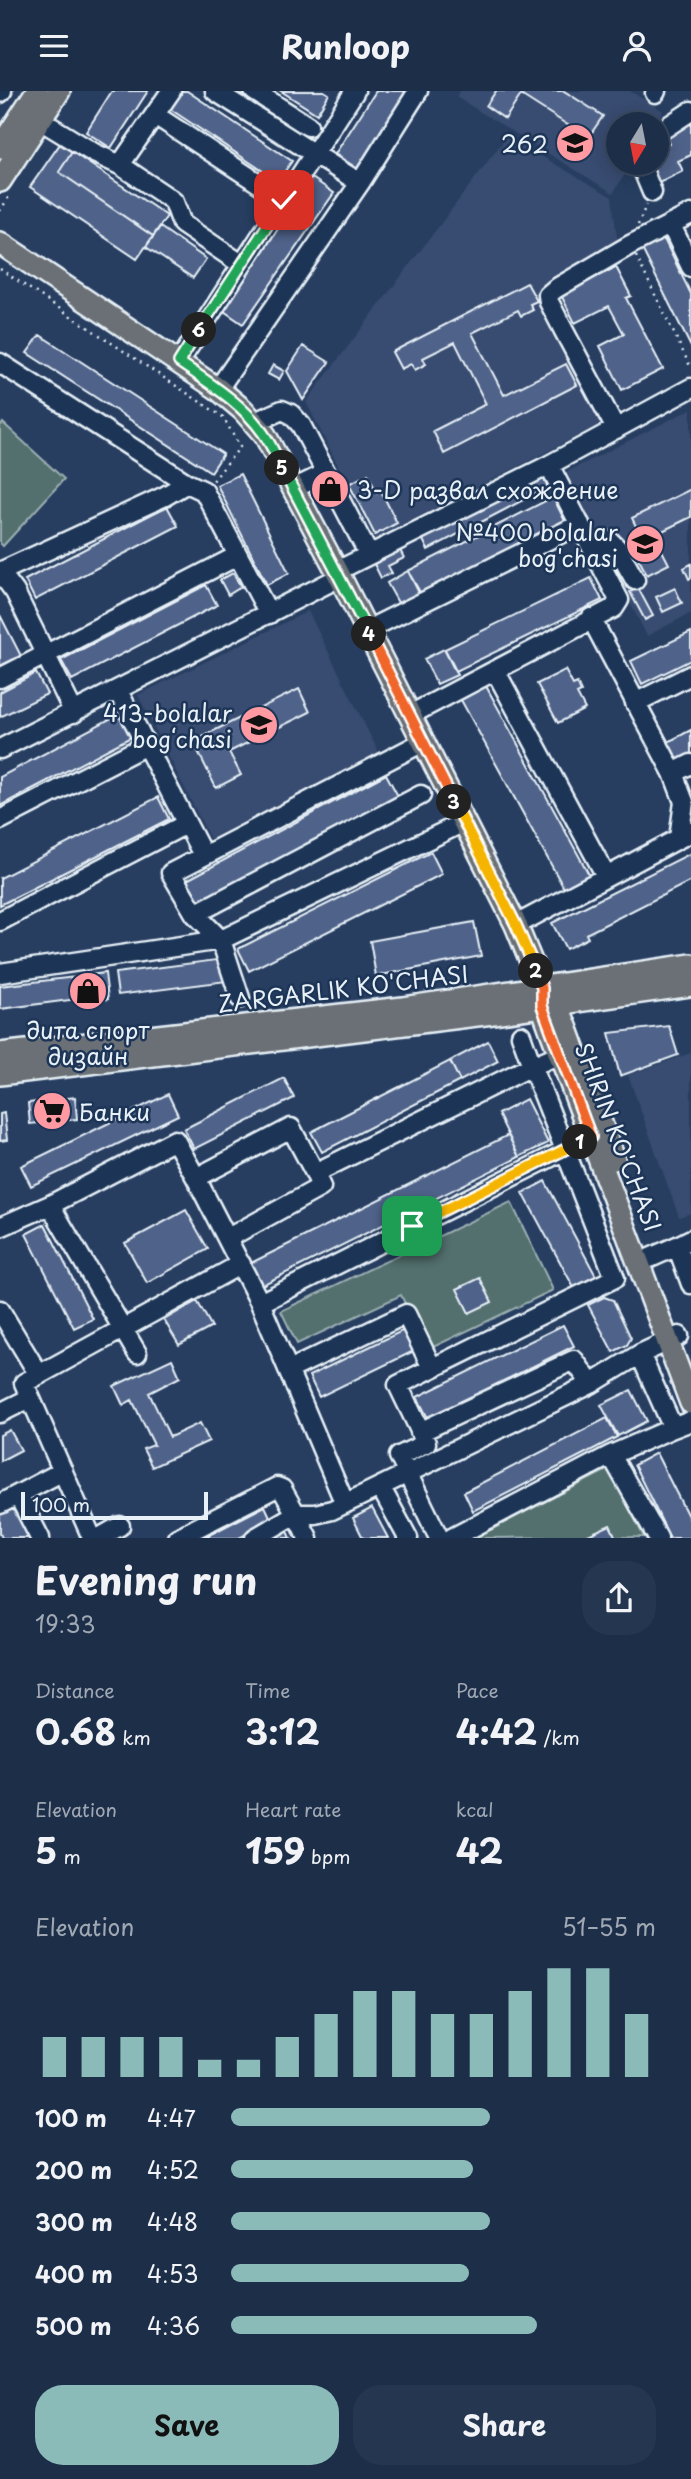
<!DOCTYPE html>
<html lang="en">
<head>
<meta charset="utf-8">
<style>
	:root { --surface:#1d2e49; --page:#253650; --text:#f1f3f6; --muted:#a0a8b4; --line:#3b4a61; --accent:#8bbbb9 }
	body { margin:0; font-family:"Playpen Sans",sans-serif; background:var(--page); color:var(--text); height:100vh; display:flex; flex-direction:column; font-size:26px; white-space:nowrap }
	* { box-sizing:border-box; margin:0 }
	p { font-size:23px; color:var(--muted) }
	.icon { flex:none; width:38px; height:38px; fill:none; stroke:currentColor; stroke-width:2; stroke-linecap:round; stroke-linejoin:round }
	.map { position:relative; height:1447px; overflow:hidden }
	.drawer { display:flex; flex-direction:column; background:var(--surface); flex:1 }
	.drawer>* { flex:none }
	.needle { width:46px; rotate:190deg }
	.buttons { position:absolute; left:606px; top:21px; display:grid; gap:14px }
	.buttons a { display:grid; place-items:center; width:63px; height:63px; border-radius:50%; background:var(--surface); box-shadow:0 4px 18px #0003,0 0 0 2px var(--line); font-size:35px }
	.scale { position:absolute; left:21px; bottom:18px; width:187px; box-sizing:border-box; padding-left:7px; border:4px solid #e8f1f8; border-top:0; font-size:19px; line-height:24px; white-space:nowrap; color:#e8f1f8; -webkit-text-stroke:5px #1d3557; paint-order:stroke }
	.pin { position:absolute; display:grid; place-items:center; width:60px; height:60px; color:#fff; margin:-30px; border-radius:14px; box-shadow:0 4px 10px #0006 }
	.km { position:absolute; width:35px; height:35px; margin:-18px; border-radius:50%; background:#222; color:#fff; font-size:19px; line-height:35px; text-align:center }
	.round { display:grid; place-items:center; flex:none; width:74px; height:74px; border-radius:28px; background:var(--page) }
	.headline { display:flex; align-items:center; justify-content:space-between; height:119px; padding:0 35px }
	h1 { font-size:38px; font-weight:700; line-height:52px }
	.metrics { display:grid; grid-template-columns:repeat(3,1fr); gap:10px; height:119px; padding:7px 35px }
	.metrics div { display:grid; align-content:center }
	.metrics b { font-size:35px; font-weight:700 }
	.metrics small { font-size:19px; font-weight:400 }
	.metrics p { font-size:19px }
	.chart { height:196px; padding:14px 35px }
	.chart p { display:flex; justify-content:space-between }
	.chart svg { width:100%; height:126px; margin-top:7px; stroke:var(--accent); stroke-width:6 }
	.button { display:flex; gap:14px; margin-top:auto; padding:14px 35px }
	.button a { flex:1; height:80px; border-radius:28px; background:var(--accent); color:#111; font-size:28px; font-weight:700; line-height:80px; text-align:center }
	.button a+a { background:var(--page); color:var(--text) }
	ul { padding:0 35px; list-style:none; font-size:23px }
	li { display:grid; grid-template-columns:112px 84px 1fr; align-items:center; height:52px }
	li i { height:18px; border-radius:9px; background:var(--accent) }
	header { display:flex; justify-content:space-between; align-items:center; height:91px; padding:0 35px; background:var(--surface); font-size:32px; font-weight:700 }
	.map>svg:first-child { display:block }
	.built { fill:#374c70 }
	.green { fill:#526f6e; stroke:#9db0b3; stroke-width:2 }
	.building { fill:#4f6289; stroke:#e8f1f8; stroke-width:2 }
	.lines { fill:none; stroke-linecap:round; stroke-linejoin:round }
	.minor-casing { stroke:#e8f1f8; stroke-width:23 }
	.major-casing { stroke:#e8f1f8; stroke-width:26 }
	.path { stroke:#e8f1f8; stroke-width:2.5; stroke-dasharray:2 5; stroke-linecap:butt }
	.minor { stroke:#1d3557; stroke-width:18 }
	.major { stroke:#6a7074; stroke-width:21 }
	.split-1-casing { stroke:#fff; stroke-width:14 }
	.split-2-casing { stroke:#fff; stroke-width:14 }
	.split-3-casing { stroke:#fff; stroke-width:14 }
	.split-4-casing { stroke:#fff; stroke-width:14 }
	.split-5-casing { stroke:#fff; stroke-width:14 }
	.split-6-casing { stroke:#fff; stroke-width:14 }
	.split-7-casing { stroke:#fff; stroke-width:14 }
	.split-1 { stroke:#f5b400; stroke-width:9 }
	.split-2 { stroke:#f0652b; stroke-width:9 }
	.split-3 { stroke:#f5b400; stroke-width:9 }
	.split-4 { stroke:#f0652b; stroke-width:9 }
	.split-5 { stroke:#22a559; stroke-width:9 }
	.split-6 { stroke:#22a559; stroke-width:9 }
	.split-7 { stroke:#22a559; stroke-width:9 }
	.labels { text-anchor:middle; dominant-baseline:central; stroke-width:5; stroke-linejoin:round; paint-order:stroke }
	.poi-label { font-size:23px; fill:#e8f1f8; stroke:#1d3557; text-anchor:end }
	.street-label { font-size:23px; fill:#e8f1f8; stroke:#1d3557 }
</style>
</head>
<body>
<header><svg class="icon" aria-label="menu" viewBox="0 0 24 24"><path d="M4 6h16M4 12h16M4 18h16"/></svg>Runloop<svg class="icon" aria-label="person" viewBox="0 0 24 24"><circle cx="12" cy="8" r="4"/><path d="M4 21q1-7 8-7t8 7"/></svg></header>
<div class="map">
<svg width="691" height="1447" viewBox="0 0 691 1447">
	<rect width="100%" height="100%" fill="#273e61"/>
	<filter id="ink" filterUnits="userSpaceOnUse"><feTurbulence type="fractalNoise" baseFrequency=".0143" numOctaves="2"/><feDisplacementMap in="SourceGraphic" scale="14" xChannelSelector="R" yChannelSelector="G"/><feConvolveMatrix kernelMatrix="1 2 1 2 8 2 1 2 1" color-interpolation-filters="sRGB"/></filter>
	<g filter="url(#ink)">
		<path class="built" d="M460 0H630L663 20 656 33H618V72H632L613 102 456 6Z
			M507 45 612 106 618 155 547 191 621 323 375 448 306 311Z
			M691 318V522L647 545 563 383Z
			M308 520 380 664 210 748 138 604Z
			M691 962V1122L679 1126 628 984Z"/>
		<path class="green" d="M3 332 64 388 3 455 0 452V335Z
			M511 1111 553 1199 427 1259 401 1204 297 1253 281 1220Z
			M609 1378 644 1446 474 1447Z"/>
		<path class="building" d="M112 0H148L111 57 86 41Z
			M178 0H187L292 70 278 90 167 16Z
			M281 0H324L329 3 317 23Z
			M376 0H409L358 78 335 63Z
			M496 0H564L603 25 588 47 521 4 505 28 486 15Z
			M691 31V64L678 70 683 80 655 94 644 72H656V59L669 53 665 43Z
			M60 53 72 61 59 81 153 145 137 168 30 96Z
			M72 61 167 125 153 145 59 81Z
			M312 87 334 102 243 233 221 218Z
			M160 136 206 168 193 187 146 156Z
			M661 142 691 203V256L639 152Z
			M616 176 631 205 626 207 663 278 622 299 600 255 624 243 609 215 575 232 561 204Z
			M527 192 537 210 530 213 533 219 521 225 518 219 472 242 504 304 566 273 577 294 444 363 433 340 486 313 455 251 423 267 426 273 415 279 411 273 401 278 392 261Z
			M40 244 223 363 211 381 27 262Z
			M303 255 329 271 303 309 287 280Z
			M273 274 284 280 279 289 268 283Z
			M240 383 289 482 267 494 217 394Z
			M368 383 377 402 381 400 397 432 375 444 349 393Z
			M542 384 548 396 428 459 422 447Z
			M691 398V426L654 444 669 473 647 484 631 453 642 448 632 427Z
			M553 406 565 430 421 503 408 480Z
			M167 415 178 435 35 509 25 489Z
			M399 457 404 467 388 475 392 482 381 487 373 471Z
			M691 473V487L689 488 684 477Z
			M408 480 422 508 402 519 387 492Z
			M233 482 241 496 228 504 220 489Z
			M591 487 602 509 456 580 445 558Z
			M206 494 217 514 72 589 61 569Z
			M638 497 653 525 645 529 630 501Z
			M675 497 682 512 663 521 656 506Z
			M0 524 21 565 0 575Z
			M691 541V569L642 593 631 570Z
			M444 558 457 584 437 593 424 568Z
			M565 579 573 594 577 592 581 601 577 603 585 618 558 632 537 593Z
			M36 582 47 603 0 626V601Z
			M486 595 591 787 566 801 461 609Z
			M299 598 310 621 229 661 241 684 216 697 193 650Z
			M119 623 131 646 0 715V686Z
			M691 639V667L679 673 668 651Z
			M386 683 398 705 197 812 185 790Z
			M158 706 169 728 0 814V787Z
			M431 761 442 783 249 880 238 858Z
			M691 762V790L586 843 588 847 566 858 552 832Z
			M474 831 481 865 376 885 370 850Z
			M224 868 227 890 118 904 115 882Z
			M105 882 108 908 78 911 75 886Z
			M75 886 78 908 0 918V895Z
			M669 935 678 964 620 985 609 942Z
			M488 950 498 970 460 990 450 970Z
			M450 970 460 990 322 1061 311 1041Z
			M284 987 294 1007 194 1058 184 1038Z
			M168 1003 178 1024 31 1095 21 1075Z
			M75 1006 77 1028 30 1033 28 1012Z
			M526 1008 548 1052 519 1066 498 1023Z
			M4 1022 7 1049 0 1050V1023Z
			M508 1044 519 1066 262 1194 251 1172Z
			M545 1090 596 1185 574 1197 523 1102Z
			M186 1119 208 1158 147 1192 125 1152Z
			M45 1133 93 1228 74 1237 26 1143Z
			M480 1187 492 1211 469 1222 457 1198Z
			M604 1206 613 1209 631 1247 627 1254 613 1261 588 1214Z
			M197 1210 212 1236 179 1254 164 1229Z
			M563 1234 574 1255 428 1327 417 1306Z
			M408 1237 418 1258 319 1306 309 1285Z
			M172 1268 180 1286 149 1302 170 1346 200 1332 209 1350 152 1376 143 1358 154 1354 132 1309 123 1314 114 1295Z
			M631 1299 647 1330 618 1345 601 1314Z
			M607 1327 617 1346 473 1420 464 1401Z
			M10 1339 21 1359 0 1370V1344Z
			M656 1362 691 1431V1447H670L634 1374Z
			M265 1415 272 1430 239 1447H203Z
			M14 1416 30 1447H2L0 1442V1423Z
			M372 1417 388 1447H363L353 1427Z
			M610 1434 616 1447H586V1445Z
			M286 1436 291 1447H264Z"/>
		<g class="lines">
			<defs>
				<path id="minor" d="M215 0 360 92
					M254 0 308 35
					M0 2 2 0
					M655 2 656 0
					M155 24 284 109
					M40 29 94 62 120 74 169 107 174 111 182 133 241 173
					M656 43 691 20
					M640 72 652 101
					M120 74 171 0
					M671 134 691 176
					M179 271 355 0
					M0 272 187 392 204 400 269 523
					M218 298 360 92 418 0
					M255 331 282 319 291 323 301 334 369 464
					M616 338 564 240 549 211 548 204 555 198 630 154 691 123
					M293 398 326 382
					M592 455 610 450 617 457 635 489
					M337 480 549 374 691 297
					M0 481 165 405 187 392
					M0 481 15 501 74 622
					M591 527 673 682 691 673
					M367 539 580 433
					M495 579 606 785
					M0 587 237 465
					M118 600 203 764
					M635 612 691 584
					M410 624 614 517 619 509 549 374
					M0 658 340 486
					M673 682 684 711 679 747
					M421 704 195 823 171 782 423 651
					M0 729 146 654
					M195 823 221 849 240 907
					M0 830 186 733
					M516 834 691 741
					M0 882 221 849 464 731
					M196 1087 260 1212 345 1413
					M50 1114 137 1262
					M0 1136 50 1114 175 1049 196 1087 291 1037 315 1082
					M228 1147 321 1096 315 1082 532 975 521 944
					M691 1148 677 1155 691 1193
					M650 1167 677 1155
					M260 1212 565 1059 532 975 560 963
					M0 1219 39 1284
					M289 1279 406 1223 432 1277
					M0 1322 30 1307
					M673 1337 691 1330
					M420 1341 574 1269 591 1293
					M611 1364 658 1447
					M381 1397 408 1447
					M18 1404 40 1447
					M0 1413 63 1380
					M92 1447 24 1292 241 1173
					M99 1447 120 1435
					M177 1447 277 1396 282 1398 296 1423H315L332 1419 591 1293 640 1263 679 1245
					M255 1447 296 1423 308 1447
					M439 1447 399 1365 426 1352 398 1294 615 1187 565 1059 602 1041
					M452 1447 611 1364 673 1337 640 1263"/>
				<path id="major" d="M0 57 37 0
					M0 90 59 0
					M0 152 218 298 243 319 265 344 337 480 516 834 542 897V915L551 940 691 1312
					M549 904 557 913 567 938 614 1068
					M0 963 403 917 691 874
					M0 983 493 922 691 894"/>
			</defs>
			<use href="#minor" class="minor-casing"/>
			<use href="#major" class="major-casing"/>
			<path class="path" d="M0 120 10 104
				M638 134 646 114
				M636 165 691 277
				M0 178 223 326 240 356 212 391"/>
			<use href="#minor" class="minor"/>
			<use href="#major" class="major"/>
		</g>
	</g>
	<g class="lines" filter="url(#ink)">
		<defs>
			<path id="split-1" d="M412 1135 580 1051"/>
			<path id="split-2" d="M536 880 542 897V915L591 1046 580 1051"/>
			<path id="split-3" d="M454 711 516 834 536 880"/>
			<path id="split-4" d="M369 543 454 711"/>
			<path id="split-5" d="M282 377 369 543"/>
			<path id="split-6" d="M199 239 179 271C209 292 242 312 263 342 271 353 276 365 282 377"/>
			<path id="split-7" d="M199 239 284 109"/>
		</defs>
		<use href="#split-1" class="split-1-casing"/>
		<use href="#split-2" class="split-2-casing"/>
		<use href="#split-3" class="split-3-casing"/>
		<use href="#split-4" class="split-4-casing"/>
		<use href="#split-5" class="split-5-casing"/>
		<use href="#split-6" class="split-6-casing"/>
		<use href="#split-7" class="split-7-casing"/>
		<use href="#split-1" class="split-1"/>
		<use href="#split-2" class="split-2"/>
		<use href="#split-3" class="split-3"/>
		<use href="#split-4" class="split-4"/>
		<use href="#split-5" class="split-5"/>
		<use href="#split-6" class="split-6"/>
		<use href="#split-7" class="split-7"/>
	</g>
	<defs>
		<symbol id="school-disc" viewBox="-11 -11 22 22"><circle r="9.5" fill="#ff9aa2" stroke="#1d3557"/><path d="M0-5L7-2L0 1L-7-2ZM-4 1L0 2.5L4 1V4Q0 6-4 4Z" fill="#111"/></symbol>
		<symbol id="shop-disc" viewBox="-11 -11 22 22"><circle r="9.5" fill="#ff9aa2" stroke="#1d3557"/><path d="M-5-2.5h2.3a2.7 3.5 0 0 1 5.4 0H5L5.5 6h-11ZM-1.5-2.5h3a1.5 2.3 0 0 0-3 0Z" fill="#111"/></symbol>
		<symbol id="supermarket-disc" viewBox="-11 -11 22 22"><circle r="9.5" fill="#ff9aa2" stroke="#1d3557"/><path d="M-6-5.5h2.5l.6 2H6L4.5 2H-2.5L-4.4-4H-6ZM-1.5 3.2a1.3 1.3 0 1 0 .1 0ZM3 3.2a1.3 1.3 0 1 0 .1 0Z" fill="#111"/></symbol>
	</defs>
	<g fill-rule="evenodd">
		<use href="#school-disc" x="553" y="30" width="44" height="44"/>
		<use href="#shop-disc" x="308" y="376" width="44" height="44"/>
		<use href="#school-disc" x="623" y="431" width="44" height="44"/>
		<use href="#school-disc" x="237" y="612" width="44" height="44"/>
		<use href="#shop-disc" x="66" y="878" width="44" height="44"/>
		<use href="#supermarket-disc" x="30" y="998" width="44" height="44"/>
	</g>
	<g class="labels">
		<g class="poi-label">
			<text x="548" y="52">262</text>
			<text x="357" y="398" text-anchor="start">3-D развал схождение</text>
			<text x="618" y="440">№400 bolalar<tspan x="618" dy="26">bog'chasi</tspan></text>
			<text x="232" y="621">413-bolalar<tspan x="232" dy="26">bogʻchasi</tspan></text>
			<text x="88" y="938" text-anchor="middle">дита спорт<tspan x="88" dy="26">дизайн</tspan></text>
			<text x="79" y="1020" text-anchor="start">Банки</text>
		</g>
		<g class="street-label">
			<text transform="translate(343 897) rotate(-7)">ZARGARLIK KO'CHASI</text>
			<text transform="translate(619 1046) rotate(69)">SHIRIN KO'CHASI</text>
		</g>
	</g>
</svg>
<div class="buttons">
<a><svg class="needle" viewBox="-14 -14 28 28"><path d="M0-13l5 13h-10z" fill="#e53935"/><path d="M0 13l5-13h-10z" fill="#a0a8b4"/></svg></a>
</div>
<div class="scale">100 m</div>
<div class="pin" style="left:412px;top:1135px;background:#1e9e55"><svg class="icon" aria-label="arrive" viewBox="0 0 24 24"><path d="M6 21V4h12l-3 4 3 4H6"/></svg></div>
<div class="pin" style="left:284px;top:109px;background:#d93025"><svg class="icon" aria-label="check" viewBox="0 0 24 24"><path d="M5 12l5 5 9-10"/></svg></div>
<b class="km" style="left:580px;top:1051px">1</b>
<b class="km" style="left:536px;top:880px">2</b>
<b class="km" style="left:454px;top:711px">3</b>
<b class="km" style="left:369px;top:543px">4</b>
<b class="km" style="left:282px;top:377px">5</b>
<b class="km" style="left:199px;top:239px">6</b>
</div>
<section class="drawer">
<div class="headline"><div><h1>Evening run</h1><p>19:33</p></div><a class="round"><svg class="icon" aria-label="share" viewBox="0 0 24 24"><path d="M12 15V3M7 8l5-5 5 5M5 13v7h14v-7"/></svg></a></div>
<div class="metrics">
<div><p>Distance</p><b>0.68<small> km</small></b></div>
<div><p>Time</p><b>3:12</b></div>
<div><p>Pace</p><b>4:42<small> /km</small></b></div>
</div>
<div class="metrics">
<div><p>Elevation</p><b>5<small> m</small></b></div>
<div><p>Heart rate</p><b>159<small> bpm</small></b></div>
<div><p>kcal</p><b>42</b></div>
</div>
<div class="chart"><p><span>Elevation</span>51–55 m</p>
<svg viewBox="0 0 160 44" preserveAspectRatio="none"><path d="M5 44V30M15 44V30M25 44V30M35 44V30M45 44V38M55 44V38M65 44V30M75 44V22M85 44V14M95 44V14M105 44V22M115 44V22M125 44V14M135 44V6M145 44V6M155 44V22"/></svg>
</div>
<ul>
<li><b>100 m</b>4:47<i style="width:61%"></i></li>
<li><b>200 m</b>4:52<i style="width:57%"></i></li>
<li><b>300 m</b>4:48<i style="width:61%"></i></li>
<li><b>400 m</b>4:53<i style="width:56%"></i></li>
<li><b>500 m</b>4:36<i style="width:72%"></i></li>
</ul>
<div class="button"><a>Save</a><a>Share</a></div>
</section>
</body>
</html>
